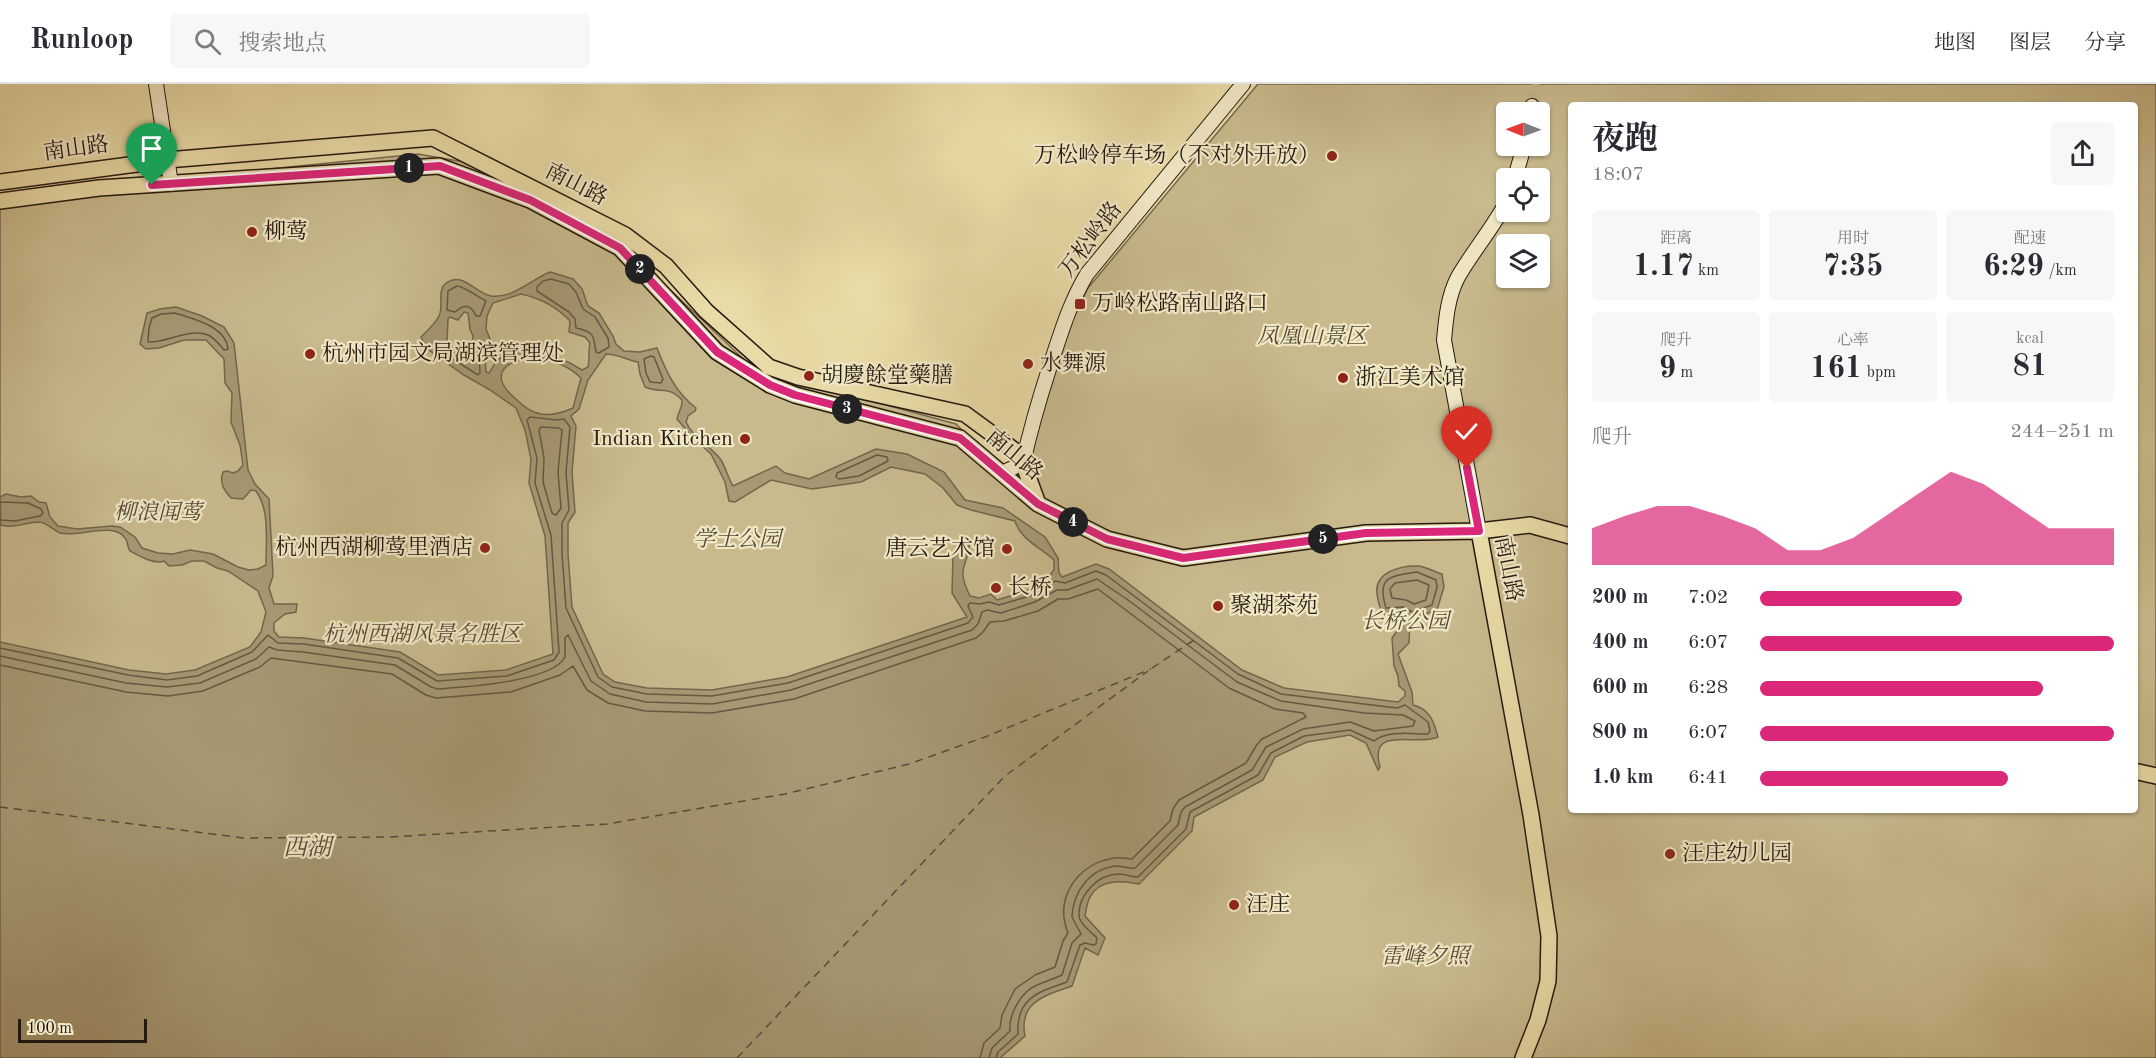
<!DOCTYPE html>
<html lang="zh">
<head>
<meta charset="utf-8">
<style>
	:root { --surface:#fff; --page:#f7f7f7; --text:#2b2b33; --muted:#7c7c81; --line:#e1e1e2; --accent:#db2777 }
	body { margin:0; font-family:"Old Standard TT","Noto Serif SC",serif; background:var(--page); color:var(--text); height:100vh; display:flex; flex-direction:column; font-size:22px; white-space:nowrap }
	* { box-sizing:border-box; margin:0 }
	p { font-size:20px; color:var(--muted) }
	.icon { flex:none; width:33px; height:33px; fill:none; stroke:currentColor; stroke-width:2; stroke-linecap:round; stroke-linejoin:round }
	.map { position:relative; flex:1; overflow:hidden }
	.sheet { position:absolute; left:1568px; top:18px; width:570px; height:711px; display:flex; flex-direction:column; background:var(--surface); border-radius:6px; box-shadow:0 2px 4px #0004 }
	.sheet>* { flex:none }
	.needle { width:39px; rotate:271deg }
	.buttons { position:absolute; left:1496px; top:18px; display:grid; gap:12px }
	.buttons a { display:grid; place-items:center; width:54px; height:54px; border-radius:6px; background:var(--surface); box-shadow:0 2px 4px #0004; font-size:30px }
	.scale { position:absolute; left:18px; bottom:15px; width:129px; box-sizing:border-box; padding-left:6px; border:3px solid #241910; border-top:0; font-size:16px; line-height:21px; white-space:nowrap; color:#241910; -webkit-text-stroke:4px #f1e8c6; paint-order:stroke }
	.pin { position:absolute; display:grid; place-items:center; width:51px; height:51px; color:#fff; margin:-62px -26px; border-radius:50% 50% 50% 0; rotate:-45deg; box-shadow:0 0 6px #0007 }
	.pin .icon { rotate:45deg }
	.km { position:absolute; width:30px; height:30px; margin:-15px; border-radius:50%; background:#222; color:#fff; font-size:16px; line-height:30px; text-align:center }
	.round { display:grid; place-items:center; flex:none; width:63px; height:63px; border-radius:6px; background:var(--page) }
	.head { display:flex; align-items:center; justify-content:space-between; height:102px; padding:0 24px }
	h1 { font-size:33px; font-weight:700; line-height:45px }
	.metrics { display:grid; grid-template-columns:repeat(3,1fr); gap:9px; height:102px; padding:6px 24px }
	.metrics div { display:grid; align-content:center; border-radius:6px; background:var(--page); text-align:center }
	.metrics b { font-size:30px; font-weight:700 }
	.metrics small { font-size:16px; font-weight:400 }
	.metrics p { font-size:16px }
	.chart { height:168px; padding:12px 24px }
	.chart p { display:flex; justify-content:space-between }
	.chart svg { width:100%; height:108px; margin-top:6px; fill:var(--accent); opacity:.7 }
	ul { padding:0 24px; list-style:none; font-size:20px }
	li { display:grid; grid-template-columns:96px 72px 1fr; align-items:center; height:45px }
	li i { height:15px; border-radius:8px; background:var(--accent) }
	header { display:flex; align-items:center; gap:36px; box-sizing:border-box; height:84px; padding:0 30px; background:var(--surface); border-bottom:2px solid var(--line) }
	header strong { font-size:28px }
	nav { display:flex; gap:33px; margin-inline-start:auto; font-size:21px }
	.search { width:420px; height:54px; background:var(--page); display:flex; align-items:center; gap:15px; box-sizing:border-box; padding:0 21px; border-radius:6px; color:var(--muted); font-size:22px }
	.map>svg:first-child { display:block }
	.green { fill:#c8ba8d; stroke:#766a4e; stroke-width:1.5; fill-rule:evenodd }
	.water { fill:#a69974; stroke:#72664c; stroke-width:1.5; fill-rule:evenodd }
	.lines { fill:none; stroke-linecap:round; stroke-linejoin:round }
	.shore { stroke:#655942; stroke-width:1.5 }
	.ferry { stroke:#584c38; stroke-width:1.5; stroke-dasharray:8 6; stroke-linecap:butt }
	.secondary-tunnel { stroke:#c2b489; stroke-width:14; stroke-dasharray:14 7; stroke-linecap:butt }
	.secondary-casing { stroke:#241910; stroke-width:16 }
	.primary-casing { stroke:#241910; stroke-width:18 }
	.secondary { stroke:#f1e8c6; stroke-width:14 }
	.primary { stroke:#e9dba7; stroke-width:15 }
	.route-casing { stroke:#fff; stroke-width:12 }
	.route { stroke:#db2777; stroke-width:8 }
	.poi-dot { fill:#8f2418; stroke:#f1e8c6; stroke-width:2 }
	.labels { text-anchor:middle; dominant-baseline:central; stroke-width:4.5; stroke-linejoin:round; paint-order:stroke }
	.street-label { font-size:22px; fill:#241910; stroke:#f1e8c6 }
	.poi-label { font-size:22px; fill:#241910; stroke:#f1e8c6; text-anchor:start }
	.park-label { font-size:22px; font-style:italic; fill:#554936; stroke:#f1e8c6 }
	.water-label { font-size:24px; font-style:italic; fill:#584c38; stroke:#f1e8c6 }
</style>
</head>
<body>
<header>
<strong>Runloop</strong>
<div class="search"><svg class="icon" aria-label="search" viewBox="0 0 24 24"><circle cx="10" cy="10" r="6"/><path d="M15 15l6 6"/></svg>搜索地点</div>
<nav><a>地图</a><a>图层</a><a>分享</a></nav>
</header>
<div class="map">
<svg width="2156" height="974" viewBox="0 0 2156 974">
	<rect width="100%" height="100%" fill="#e9dba7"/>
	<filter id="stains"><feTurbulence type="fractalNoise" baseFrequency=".00333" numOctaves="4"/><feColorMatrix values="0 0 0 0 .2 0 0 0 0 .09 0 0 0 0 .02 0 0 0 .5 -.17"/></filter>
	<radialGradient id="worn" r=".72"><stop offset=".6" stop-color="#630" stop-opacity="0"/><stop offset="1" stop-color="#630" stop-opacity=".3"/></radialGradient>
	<path class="green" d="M1258 0H2156V974H0V112L418 70 464 78 613 152 751 282 776 295 886 321 956 340 1019 404 1064 254 1088 204ZM1570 21H2134V726H1570ZM1506 28H1539V62H1506ZM1506 94H1539V128H1506ZM1506 160H1539V194H1506Z"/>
	<path class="water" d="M550 188 573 195 582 205 588 222 599 229 613 252 616 260 624 267 640 268 657 264C666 287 675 308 696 324L695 327 688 332 686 338C693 354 711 362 721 376 726 384 728 394 733 402L776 382 785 389 809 395 876 365 907 370 944 388 965 416 1003 424 1045 453 1058 474 1059 489 1062 493 1096 480 1109 485 1242 586 1284 604 1398 618 1405 612V607L1399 602 1398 592 1394 582 1392 554 1403 539 1404 530 1397 529 1386 532C1379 525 1379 520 1377 510 1374 488 1401 481 1419 482 1426 483 1435 488 1442 490L1444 503 1437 526 1410 536 1409 559 1398 570 1412 608 1413 621C1430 625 1434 638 1438 653 1416 663 1368 640 1380 683L1378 686 1366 659 1350 651 1307 658 1275 673 1263 696 1194 733 1192 747 1139 800C1122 797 1100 794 1090 813 1087 818 1086 826 1085 832L1105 854 1098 871 1085 864 1072 902C1046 911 1018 918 1025 952L1000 974H0V558L129 586 166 590 195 586 250 563 261 548 266 528 258 507 228 487 217 484 204 477H192L182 481 169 482 164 477C155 481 139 472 130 467 127 463 128 457 125 454 114 437 76 454 60 449 53 446 48 439 39 438 26 438 15 445 1 441L0 413 6 410 21 413 31 412 39 418 46 419 50 433 58 442 77 445 112 442 120 443 135 453 142 464 158 469 173 470 190 466 213 470 238 483 249 486 258 485 266 481C266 458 270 426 256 407L251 406 243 415 231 414C224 406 219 399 223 388L227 387 233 389 238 387 243 381 240 361 231 338 232 309 225 299 224 275 206 256H184L159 264 146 265 140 260 147 229 160 225 176 223 202 232 224 243 234 259 248 386 255 400 269 415 273 492 269 504 274 520H297L296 528 285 530 274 539V547L279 553 304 554 400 568 438 591 506 586 553 570 545 452 529 399 531 375 525 346 516 324 490 306 464 291 426 264 421 253C427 247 436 239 439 232 444 223 437 207 445 200 463 186 474 209 491 212 513 215 532 195 550 188ZM521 210C539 214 557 223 570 237L569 248 585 253 590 259C588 267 590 275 588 283L582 286C560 272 520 255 497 277 494 280 492 285 489 289L486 288 485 269 490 255 486 245 487 232 493 219ZM464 228 468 229 470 245 473 252 472 263 462 266 450 262 447 258 448 235 450 233 458 236ZM606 270C617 270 627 276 638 278L640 290 645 303C661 310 668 301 682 316 683 323 678 328 677 335L693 354 711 370 725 398 729 417 735 418 771 396 812 405 861 398 891 383 925 390 943 404 957 421 971 426 1015 437C1021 456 1040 463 1054 476V486C1050 490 1049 494 1045 497 1030 507 1013 511 997 516L991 510 979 514 970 512C954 480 970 484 969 456L962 451 953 472 952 509 967 533 787 593 712 606 647 604 615 598 603 590 572 523 568 470V439L575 428 572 388 576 342 571 332 579 325 588 296ZM533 274C550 274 569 282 581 294L573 324C562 329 549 333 537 329 530 327 522 321 517 316 489 293 501 277 533 274Z"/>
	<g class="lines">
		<path class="shore" d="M551 195 569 200 576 208 583 225 595 233 608 254 609 263 599 269 596 268C593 253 596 248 576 244L575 235 569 228 537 207V203L543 197Z
			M457 202C463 202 478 213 486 217L480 232H476C471 220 464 220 455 228L447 226 448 207Z
			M175 229C193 235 226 242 228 265L224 266C220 261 215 255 210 252 192 242 165 260 148 258L149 244 152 234 161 230Z
			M476 268 479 270 480 289 478 291 450 273 452 269 465 272Z
			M651 272 654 273 663 295 661 299 650 298 646 289 644 275Z
			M541 343 559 344 562 346 558 388 561 424 556 431 552 429 543 398 544 374 539 346Z
			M877 371 887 373 888 377 859 392 839 395 836 393 837 389Z
			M0 418 28 419 41 425 43 429 40 432 15 437 0 436
			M1417 488 1436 496 1437 503 1432 521 1412 528 1404 523 1386 524C1376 492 1391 492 1417 488Z
			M1417 496 1429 501 1426 516 1414 520 1406 516 1392 514 1390 505 1395 499Z
			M0 564 128 591 167 596 197 592 252 568 268 551 278 559 304 560 398 574 437 597 507 592 554 576 559 568 551 451 535 399 537 374 527 336 530 333 557 336 564 335 570 343 566 388 569 426 562 439V470L566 524 598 593 612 603 647 610 712 612 788 599 968 539 973 533 968 522 970 519 980 520 989 518 999 521 1033 511 1055 497 1065 499 1096 487 1106 491 1238 590 1281 610 1397 624 1405 621 1428 638 1430 647 1428 650C1411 650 1388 646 1374 657L1350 646 1304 652 1271 669 1258 691 1190 728 1186 745 1138 793C1132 793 1125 790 1119 790 1098 790 1078 811 1079 832 1079 839 1092 849 1097 854L1096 860 1093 861 1085 859 1080 861 1067 898C1038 908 1016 914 1018 950L998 968 996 974
			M0 572 126 599 167 603 200 599 256 575 269 563 277 566 303 568 395 581 431 603 438 605C465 603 552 598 565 573V554L568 551 591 597 610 610 646 618 712 620 791 606 972 546 978 540 982 528 987 526 1001 529 1035 518 1057 506H1067L1097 495 1128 516 1237 598 1281 617 1364 629 1403 631 1415 637 1413 642 1374 647 1350 638 1303 645 1266 663 1252 686 1185 723 1181 728 1178 741 1135 784C1129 785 1122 782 1116 782 1089 785 1073 808 1072 833L1081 850 1072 859 1062 891C1041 901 1027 899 1015 924 1011 932 1009 938 1010 947L992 964 989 974
			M0 581 126 608 168 612 203 607 260 583 271 574 392 590 426 611 436 614 511 608 560 591 573 582 587 606 608 619 645 627 712 629 794 615 976 554 983 548 990 538 1004 537 1038 527 1058 515H1068L1098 505 1229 604 1275 625 1303 629 1306 633 1262 655 1256 662 1246 679 1179 716 1173 725 1170 737 1132 775C1126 775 1120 773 1114 774 1077 780 1054 814 1068 849L1063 857 1055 883 1035 891 1015 905 1002 931 1000 944 984 959 980 974"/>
		<path class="ferry" d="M1152 584 1197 554
			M0 723 243 754 389 753 607 740 785 710 909 680 985 653 1151 585
			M737 974 1005 692 1148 587"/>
		<path class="secondary-tunnel" d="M1532 22 1536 0"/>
		<defs>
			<path id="secondary" d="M156 0 171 100
				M1531 28 1532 22
				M1515 94 1524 62
				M1002 389 1023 379C1030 347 1039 316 1049 285 1060 252 1069 220 1087 190L1243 0
				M1479 447 1444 256C1446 234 1448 212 1458 193 1473 167 1492 145 1506 119"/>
			<path id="primary" d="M0 98 167 76 433 54 625 151 666 182 706 227 769 283 798 293 965 330 1014 366 1023 379 1037 417
				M0 117 99 104 439 82 530 116 620 164 717 268 770 301 795 311 960 354 1038 420 1107 455 1183 474 1366 449 1479 447 1530 441 1570 452
				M1479 447 1531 731 1549 852 1548 897 1538 936 1523 974
				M2134 687 2156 692"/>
		</defs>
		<use href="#secondary" class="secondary-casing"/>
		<use href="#primary" class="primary-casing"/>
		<use href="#secondary" class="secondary"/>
		<use href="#primary" class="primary"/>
	</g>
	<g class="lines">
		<defs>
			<path id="route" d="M152 101 440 82 530 116 620 164 717 268 770 301 795 311 960 354 1038 420 1107 455 1183 474 1366 449 1479 447 1467 384"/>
		</defs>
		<use href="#route" class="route-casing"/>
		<use href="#route" class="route"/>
	</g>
	<g class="poi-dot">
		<circle cx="1332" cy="72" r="6"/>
		<circle cx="252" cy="148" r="6"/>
		<rect x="1074" y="214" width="12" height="12" rx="3"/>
		<circle cx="310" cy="270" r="6"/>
		<circle cx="1028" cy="280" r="6"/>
		<circle cx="809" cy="292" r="6"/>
		<circle cx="1343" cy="294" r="6"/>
		<circle cx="745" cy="355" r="6"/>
		<circle cx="485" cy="464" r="6"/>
		<circle cx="1007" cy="465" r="6"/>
		<circle cx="996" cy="504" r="6"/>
		<circle cx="1218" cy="522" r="6"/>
		<circle cx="1670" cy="770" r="6"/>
		<circle cx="1234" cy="821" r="6"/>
	</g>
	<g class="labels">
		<g class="street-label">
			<text transform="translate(76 65) rotate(-8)">南山路</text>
			<text transform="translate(576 101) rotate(27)">南山路</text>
			<text transform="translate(1091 156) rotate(-53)">万松岭路</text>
			<text transform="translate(1014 371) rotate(40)">南山路</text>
			<text transform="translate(1508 485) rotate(79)">南山路</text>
		</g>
		<g class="poi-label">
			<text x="1320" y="72" text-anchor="end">万松岭停车场（不对外开放）</text>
			<text x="264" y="148">柳莺</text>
			<text x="1092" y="220">万岭松路南山路口</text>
			<text x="322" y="270">杭州市园文局湖滨管理处</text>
			<text x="1040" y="280">水舞源</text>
			<text x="821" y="292">胡慶餘堂藥膳</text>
			<text x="1355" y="294">浙江美术馆</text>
			<text x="733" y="355" text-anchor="end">Indian Kitchen</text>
			<text x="473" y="464" text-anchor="end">杭州西湖柳莺里酒店</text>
			<text x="995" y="465" text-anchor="end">唐云艺术馆</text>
			<text x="1008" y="504">长桥</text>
			<text x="1230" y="522">聚湖茶苑</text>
			<text x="1682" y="770">汪庄幼儿园</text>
			<text x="1246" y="821">汪庄</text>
		</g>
		<g class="park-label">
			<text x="1312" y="253">凤凰山景区</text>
			<text x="158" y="429">柳浪闻莺</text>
			<text x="737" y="456">学士公园</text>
			<text x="1405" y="538">长桥公园</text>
			<text x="422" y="551">杭州西湖风景名胜区</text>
			<text x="1425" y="873">雷峰夕照</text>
		</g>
		<g class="water-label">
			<text x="307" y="765">西湖</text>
		</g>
	</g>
	<rect width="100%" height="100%" filter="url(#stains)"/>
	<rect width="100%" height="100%" fill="url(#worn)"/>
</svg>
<div class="buttons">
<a><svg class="needle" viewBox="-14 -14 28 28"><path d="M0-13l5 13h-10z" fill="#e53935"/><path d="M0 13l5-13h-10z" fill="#7c7c81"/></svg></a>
<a><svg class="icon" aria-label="locate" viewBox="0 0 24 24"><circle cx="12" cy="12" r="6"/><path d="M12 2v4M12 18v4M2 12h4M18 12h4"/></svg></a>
<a><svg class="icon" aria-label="layers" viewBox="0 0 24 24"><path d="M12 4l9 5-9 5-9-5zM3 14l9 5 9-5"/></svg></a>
</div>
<div class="scale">100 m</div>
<div class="pin" style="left:152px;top:101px;background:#1e9e55"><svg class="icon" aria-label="arrive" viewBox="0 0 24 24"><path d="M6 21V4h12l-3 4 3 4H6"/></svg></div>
<div class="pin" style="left:1467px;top:384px;background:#d93025"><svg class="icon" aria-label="check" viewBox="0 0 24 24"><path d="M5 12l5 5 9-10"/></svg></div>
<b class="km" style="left:409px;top:84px">1</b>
<b class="km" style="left:640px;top:185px">2</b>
<b class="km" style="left:847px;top:325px">3</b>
<b class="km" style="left:1073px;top:438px">4</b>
<b class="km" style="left:1323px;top:455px">5</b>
<section class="sheet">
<div class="head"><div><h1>夜跑</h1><p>18:07</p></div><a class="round"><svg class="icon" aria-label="share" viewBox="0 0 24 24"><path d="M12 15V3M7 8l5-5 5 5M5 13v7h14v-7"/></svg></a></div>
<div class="metrics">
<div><p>距离</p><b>1.17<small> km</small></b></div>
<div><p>用时</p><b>7:35</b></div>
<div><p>配速</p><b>6:29<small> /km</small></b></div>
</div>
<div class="metrics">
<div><p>爬升</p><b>9<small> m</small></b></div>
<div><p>心率</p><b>161<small> bpm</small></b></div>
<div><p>kcal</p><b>81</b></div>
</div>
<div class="chart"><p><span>爬升</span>244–251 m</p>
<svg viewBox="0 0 160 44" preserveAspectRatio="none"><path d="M0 44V29L10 24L20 20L30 20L40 24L50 29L60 38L70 38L80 33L90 24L100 15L110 6L120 11L130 20L140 29L150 29L160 29V44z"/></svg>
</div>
<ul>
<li><b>200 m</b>7:02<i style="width:57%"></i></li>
<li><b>400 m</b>6:07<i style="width:100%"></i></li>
<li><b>600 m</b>6:28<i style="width:80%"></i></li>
<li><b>800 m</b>6:07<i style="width:100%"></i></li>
<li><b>1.0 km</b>6:41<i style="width:70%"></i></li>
</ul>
</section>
</div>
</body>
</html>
